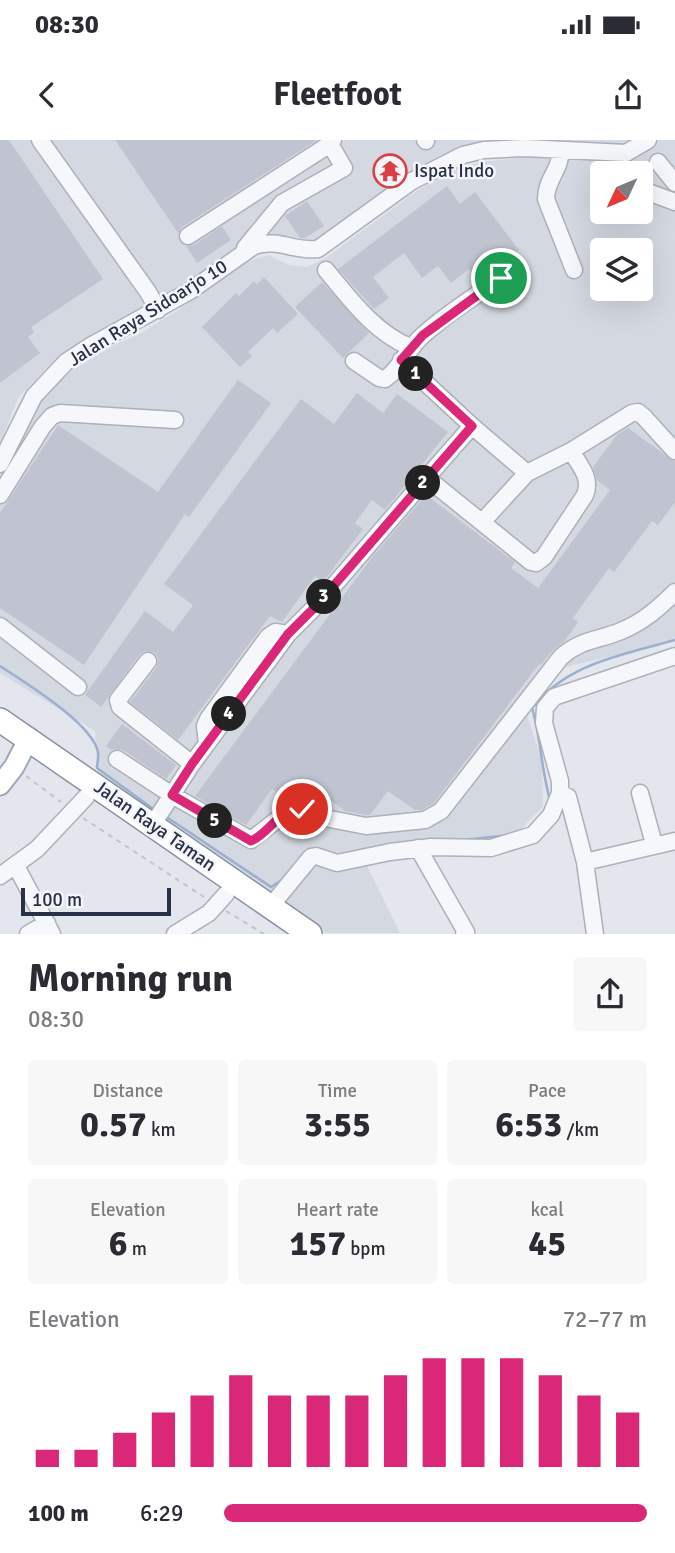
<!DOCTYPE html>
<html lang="en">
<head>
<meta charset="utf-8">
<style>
	:root { --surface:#fff; --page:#f7f7f7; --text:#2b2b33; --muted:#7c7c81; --accent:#db2777 }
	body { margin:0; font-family:Signika,sans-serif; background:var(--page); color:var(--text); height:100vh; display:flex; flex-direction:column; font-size:26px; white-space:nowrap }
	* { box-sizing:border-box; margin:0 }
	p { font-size:23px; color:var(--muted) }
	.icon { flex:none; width:38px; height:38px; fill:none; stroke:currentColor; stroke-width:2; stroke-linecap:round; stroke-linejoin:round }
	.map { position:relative; height:794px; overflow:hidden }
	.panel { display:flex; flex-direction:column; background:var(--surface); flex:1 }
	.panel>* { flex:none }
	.needle { width:46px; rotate:226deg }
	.tools { position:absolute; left:590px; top:21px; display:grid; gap:14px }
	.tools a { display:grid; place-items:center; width:63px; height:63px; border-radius:7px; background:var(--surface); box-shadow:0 7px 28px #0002; font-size:35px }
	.scale { position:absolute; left:21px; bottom:18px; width:150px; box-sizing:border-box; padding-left:7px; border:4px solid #293146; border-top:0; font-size:19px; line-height:24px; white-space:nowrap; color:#293146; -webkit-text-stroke:5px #f3f5f9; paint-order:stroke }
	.pin { position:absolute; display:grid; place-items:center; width:60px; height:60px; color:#fff; margin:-30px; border:4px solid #fff; border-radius:50%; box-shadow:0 2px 7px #0007 }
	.km { position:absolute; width:35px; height:35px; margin:-18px; border-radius:50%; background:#222; color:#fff; font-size:19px; line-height:35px; text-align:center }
	.round { display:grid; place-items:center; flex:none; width:74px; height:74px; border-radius:7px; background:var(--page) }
	.head { display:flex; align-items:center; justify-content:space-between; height:119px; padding:0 28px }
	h1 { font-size:38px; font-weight:800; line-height:52px }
	.figures { display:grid; grid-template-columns:repeat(3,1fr); gap:10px; height:119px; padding:7px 28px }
	.figures div { display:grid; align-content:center; border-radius:7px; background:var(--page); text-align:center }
	.figures b { font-size:35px; font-weight:800 }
	.figures small { font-size:19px; font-weight:400 }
	.figures p { font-size:19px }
	.chart { height:196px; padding:14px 28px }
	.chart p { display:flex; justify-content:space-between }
	.chart svg { width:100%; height:126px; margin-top:7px; stroke:var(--accent); stroke-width:6 }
	ul { padding:0 28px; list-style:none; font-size:23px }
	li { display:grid; grid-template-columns:112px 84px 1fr; align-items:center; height:52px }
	li i { height:18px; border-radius:9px; background:var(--accent) }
	.status { display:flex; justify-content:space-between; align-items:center; height:49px; padding:0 35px; background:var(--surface); direction:ltr }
	.status svg { height:19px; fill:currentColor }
	header { display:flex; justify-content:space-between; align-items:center; height:91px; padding:0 28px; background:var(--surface); font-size:32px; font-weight:800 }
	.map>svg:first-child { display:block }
	.built { fill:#d4d8e1; fill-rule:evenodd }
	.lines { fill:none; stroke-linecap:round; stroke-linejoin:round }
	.stream { stroke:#9cafcf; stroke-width:2.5 }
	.building { fill:#c0c4d0 }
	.minor-casing { stroke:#abb0ba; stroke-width:19 }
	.major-casing { stroke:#a1a8b9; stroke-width:23 }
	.highway-casing { stroke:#8991a4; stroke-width:26 }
	.path { stroke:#c1c4cb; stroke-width:2; stroke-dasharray:5 5; stroke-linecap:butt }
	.minor { stroke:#f6f7fa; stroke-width:16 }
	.major { stroke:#fff; stroke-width:19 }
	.highway { stroke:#fff; stroke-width:23 }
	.route-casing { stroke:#fff; stroke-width:14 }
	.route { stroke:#db2777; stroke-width:9 }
	.labels { text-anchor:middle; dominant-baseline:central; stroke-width:5; stroke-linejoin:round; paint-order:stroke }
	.poi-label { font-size:19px; fill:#293146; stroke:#f3f5f9; text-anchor:start }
	.street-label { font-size:19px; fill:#293146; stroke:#f3f5f9 }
</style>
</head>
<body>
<div class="status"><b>08:30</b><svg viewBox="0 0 49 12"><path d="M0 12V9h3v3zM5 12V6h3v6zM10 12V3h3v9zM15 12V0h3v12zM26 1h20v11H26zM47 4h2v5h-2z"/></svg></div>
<header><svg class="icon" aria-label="back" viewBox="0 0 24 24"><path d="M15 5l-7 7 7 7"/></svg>Fleetfoot<svg class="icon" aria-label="share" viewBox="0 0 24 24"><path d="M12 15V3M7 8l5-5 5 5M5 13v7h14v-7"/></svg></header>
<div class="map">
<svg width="675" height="794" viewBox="0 0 675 794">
	<rect width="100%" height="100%" fill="#e3e6ec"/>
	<path class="built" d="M0 0H484L441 15 394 42 313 106 257 97 140 175 88 199 55 219 18 258 0 304Z
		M537 0H675V501L566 527 524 566 542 621 543 666 509 702 363 718 400 793H327L98 632 95 591 0 533V335L36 265 70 232 100 212 141 193 183 167 216 139 242 123 268 115 289 125 307 127 327 117 415 52 448 32 481 22 528 17 560 20 555 0ZM602 33H640V72H602ZM602 110H640V149H602Z"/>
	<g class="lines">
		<path class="stream" d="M0 526C24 542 92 583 98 612 99 617 97 623 97 628L156 671
			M550 660C541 629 541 598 532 568 567 523 623 515 675 500
			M165 676 271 747 285 738
			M464 700 510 695"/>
	</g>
	<path class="building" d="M0 0H9L103 139 31 187 34 192 28 197 40 213 0 243Z
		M115 0H317L182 87 178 93Z
		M447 46 460 64 475 52 519 110 478 141 469 129 451 143 438 126 422 138 404 113 373 137 389 158 374 169 338 129Z
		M307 61 324 86 305 98H300L285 76Z
		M222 86 231 100 197 123 186 106 194 105Z
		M264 137 298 174 277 193 273 188 248 212 252 216 240 227 202 187 236 153 239 156 254 141 257 144Z
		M322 142 369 193 343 218 295 167Z
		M238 240 271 263 189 377 185 374 84 525 0 468V373L58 285 158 352Z
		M357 253 383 273 397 254 448 292 385 370 372 360 355 383 363 389 323 442 315 436 282 482 270 476 178 600 130 562 157 527 158 518 154 512 145 511 140 514 101 567 85 555 145 471 173 492 193 465 164 444 301 259 334 284Z
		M628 288 675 322V362L658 385 652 381 614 432 609 428 573 478 578 482 564 502 553 510 541 525 539 524 434 663 422 670H415L388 651 370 675H366L345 671 310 645 299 659 287 660 272 649 246 685 195 656 373 416 426 355 515 422 511 428 538 448 610 350 597 340 593 327 617 295Z
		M122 584 176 625 166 639 123 610 117 609 111 610 106 606Z"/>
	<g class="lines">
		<defs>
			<path id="minor" d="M40 0 148 152 158 170
				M425 0 426 1
				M560 10C562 29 546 38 546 59L574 130
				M658 22 675 43
				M640 49 675 62
				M188 96 330 4
				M245 108 282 63 344 28 330 4 333 0
				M326 130C350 159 375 193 410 207
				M401 220 472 286 527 333
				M354 221 379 238 385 239C399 230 408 209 421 197 444 175 474 157 501 138
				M472 286 429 335 433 343 531 422 536 423 544 417 585 355C592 338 580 326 571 311
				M0 324 34 256 66 222 92 205 190 151 254 106C279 98 294 112 318 109L412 41 463 15 484 10 525 8 626 13 648 0
				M0 355 43 286 52 276 60 273 175 280
				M483 381 527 333 571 311 632 273 638 272 644 277 675 311
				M0 486 78 547
				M148 521 118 560 120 567 192 624
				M207 603 205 586 208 579 268 497 275 492 288 494
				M117 619 172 655 251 700 291 669 314 671 330 679 366 686 425 680 441 671 561 517C581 499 597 501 621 491 643 482 659 468 675 452
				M560 653 568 657 585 722 595 794
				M640 653 654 704
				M153 684 192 624 288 494 317 465 429 335
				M418 708 466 792 464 794
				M585 722 675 701
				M16 726 52 794
				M0 736 37 709 86 657
				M270 767 311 717 316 716 337 723 390 712 431 707 491 708 533 695 551 675 560 653V641L544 583 545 568 554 557 675 516
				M28 794 47 783
				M175 794 209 773 226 754"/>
			<path id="major" d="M0 645 14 627 29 598"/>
			<path id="highway" d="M0 580 310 794"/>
		</defs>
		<use href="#minor" class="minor-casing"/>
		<use href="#major" class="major-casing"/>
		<use href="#highway" class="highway-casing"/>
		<path class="path" d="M26 636 61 662
			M83 678 204 757
			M226 771 264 794"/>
		<use href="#minor" class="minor"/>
		<use href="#major" class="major"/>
		<use href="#highway" class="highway"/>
	</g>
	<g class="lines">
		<defs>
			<path id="route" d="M302 669C278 669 271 692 251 701L172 655 192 624 288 494 317 465 472 286 401 220 423 195 501 138"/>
		</defs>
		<use href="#route" class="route-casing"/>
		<use href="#route" class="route"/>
	</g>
	<defs>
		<symbol id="temple-ring" viewBox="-11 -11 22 22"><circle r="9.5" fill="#f3f5f9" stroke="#da4046" stroke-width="1.5"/><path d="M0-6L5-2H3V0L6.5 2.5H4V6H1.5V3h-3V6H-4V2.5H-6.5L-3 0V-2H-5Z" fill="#da4046"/></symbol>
	</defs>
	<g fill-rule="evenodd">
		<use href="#temple-ring" x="371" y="12" width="38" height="38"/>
	</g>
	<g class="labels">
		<g class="poi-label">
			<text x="414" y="31">Ispat Indo</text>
		</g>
		<g class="street-label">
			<text transform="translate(148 173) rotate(-32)">Jalan Raya Sidoarjo 10</text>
			<text transform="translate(155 686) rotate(35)">Jalan Raya Taman</text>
		</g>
	</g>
</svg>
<div class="tools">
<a><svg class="needle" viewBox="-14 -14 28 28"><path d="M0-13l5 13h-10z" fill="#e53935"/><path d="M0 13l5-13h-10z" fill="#7c7c81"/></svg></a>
<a><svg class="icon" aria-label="layers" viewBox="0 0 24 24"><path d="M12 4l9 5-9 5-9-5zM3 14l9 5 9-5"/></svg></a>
</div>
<div class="scale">100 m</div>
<div class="pin" style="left:501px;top:138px;background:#1e9e55"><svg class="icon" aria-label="arrive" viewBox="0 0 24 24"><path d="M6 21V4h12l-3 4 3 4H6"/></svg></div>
<div class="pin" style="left:302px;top:669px;background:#d93025"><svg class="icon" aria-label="check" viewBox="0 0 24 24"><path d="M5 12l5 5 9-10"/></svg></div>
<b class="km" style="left:416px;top:234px">1</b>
<b class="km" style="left:423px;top:343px">2</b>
<b class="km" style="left:324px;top:457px">3</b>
<b class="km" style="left:229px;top:574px">4</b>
<b class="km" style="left:215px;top:681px">5</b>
</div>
<section class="panel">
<div class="head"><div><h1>Morning run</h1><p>08:30</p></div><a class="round"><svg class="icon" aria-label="share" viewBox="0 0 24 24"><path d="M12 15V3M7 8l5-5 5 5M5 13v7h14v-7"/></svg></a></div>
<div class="figures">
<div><p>Distance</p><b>0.57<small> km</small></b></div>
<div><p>Time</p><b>3:55</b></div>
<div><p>Pace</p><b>6:53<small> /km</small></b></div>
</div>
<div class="figures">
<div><p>Elevation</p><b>6<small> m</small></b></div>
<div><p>Heart rate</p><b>157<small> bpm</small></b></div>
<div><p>kcal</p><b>45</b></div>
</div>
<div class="chart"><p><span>Elevation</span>72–77 m</p>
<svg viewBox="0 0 160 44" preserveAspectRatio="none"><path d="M5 44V38M15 44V38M25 44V32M35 44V25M45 44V19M55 44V12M65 44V19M75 44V19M85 44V19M95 44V12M105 44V6M115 44V6M125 44V6M135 44V12M145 44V19M155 44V25"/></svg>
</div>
<ul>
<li><b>100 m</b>6:29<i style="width:100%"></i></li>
</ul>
</section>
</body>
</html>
